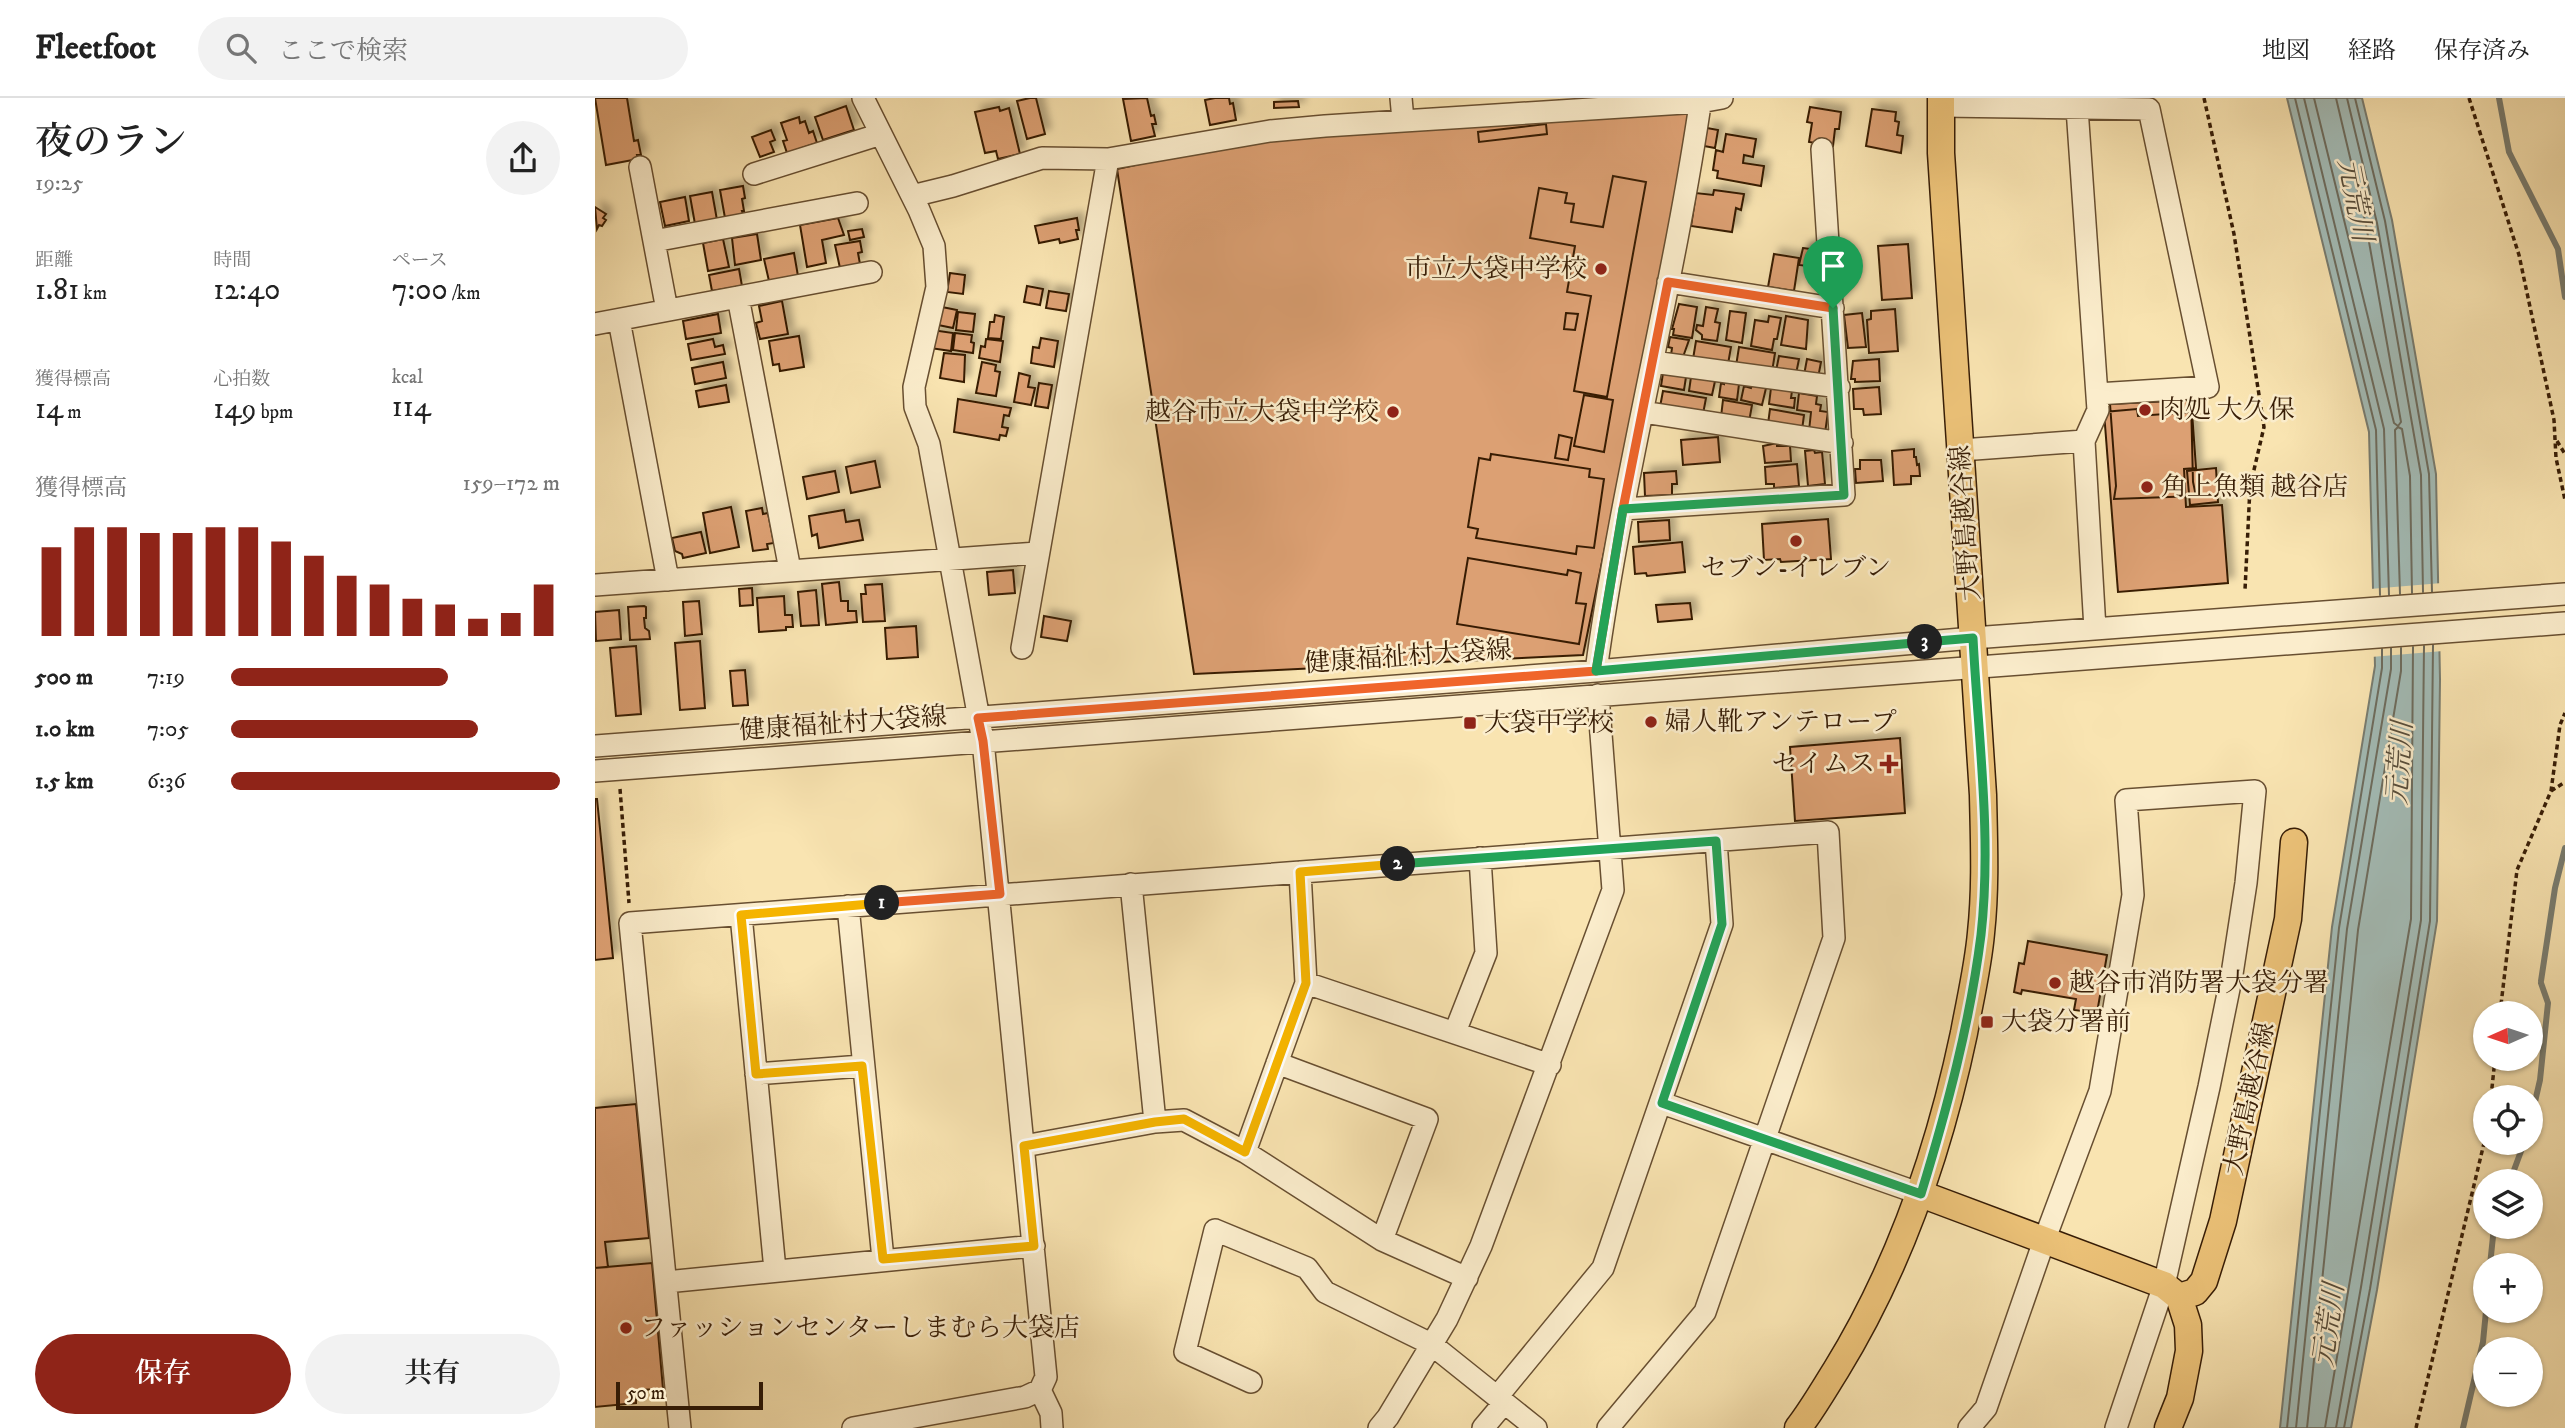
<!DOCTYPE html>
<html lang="ja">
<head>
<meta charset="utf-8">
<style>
	:root { --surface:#fff; --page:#f2f2f2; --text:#222; --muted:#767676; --line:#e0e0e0; --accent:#8f2418 }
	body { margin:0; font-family:"IM FELL DW Pica","Noto Serif JP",serif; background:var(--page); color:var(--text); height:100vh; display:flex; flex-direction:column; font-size:26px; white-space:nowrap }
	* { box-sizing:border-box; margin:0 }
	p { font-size:23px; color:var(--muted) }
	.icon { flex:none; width:38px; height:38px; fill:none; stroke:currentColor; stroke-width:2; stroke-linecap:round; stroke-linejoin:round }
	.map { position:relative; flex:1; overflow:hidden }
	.drawer { display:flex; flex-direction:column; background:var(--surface); width:595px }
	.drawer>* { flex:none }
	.needle { width:46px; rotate:267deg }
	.tools { position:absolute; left:1878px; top:903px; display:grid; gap:14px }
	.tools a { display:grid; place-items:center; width:70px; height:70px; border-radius:50%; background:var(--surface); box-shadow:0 2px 5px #0004; font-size:35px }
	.scale { position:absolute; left:21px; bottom:18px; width:147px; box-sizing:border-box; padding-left:7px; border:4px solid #371d06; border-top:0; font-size:19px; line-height:24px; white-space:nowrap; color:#371d06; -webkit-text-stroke:5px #fbedcc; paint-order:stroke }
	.pin { position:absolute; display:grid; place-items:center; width:60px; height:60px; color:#fff; margin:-72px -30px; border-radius:50% 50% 50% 0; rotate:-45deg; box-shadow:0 0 7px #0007 }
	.pin .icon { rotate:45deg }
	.km { position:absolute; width:35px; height:35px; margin:-18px; border-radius:50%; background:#222; color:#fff; font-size:19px; line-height:35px; text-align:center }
	.round { display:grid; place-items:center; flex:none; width:74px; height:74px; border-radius:37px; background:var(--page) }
	.headline { display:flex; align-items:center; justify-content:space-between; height:119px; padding:0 35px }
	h1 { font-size:38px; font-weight:600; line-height:52px }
	.stats { display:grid; grid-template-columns:repeat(3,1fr); gap:10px; height:119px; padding:7px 35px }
	.stats div { display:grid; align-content:center }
	.stats b { font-size:30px; font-weight:600 }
	.stats small { font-size:19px; font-weight:400 }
	.stats p { font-size:19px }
	.chart { height:196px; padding:14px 35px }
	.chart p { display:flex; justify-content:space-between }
	.chart svg { width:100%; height:126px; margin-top:7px; stroke:var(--accent); stroke-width:6 }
	.primary-button { display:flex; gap:14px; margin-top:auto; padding:14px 35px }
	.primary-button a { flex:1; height:80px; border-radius:42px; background:var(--accent); color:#fff; font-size:28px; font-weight:600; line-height:80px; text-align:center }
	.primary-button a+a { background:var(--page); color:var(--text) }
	ul { padding:0 35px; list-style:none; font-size:23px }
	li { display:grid; grid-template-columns:112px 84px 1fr; align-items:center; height:52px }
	li i { height:18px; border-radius:9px; background:var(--accent) }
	header { display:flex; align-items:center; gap:42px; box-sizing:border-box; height:98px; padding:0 35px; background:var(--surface); border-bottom:2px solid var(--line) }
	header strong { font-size:33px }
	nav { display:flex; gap:38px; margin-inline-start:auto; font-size:24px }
	.search { width:490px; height:63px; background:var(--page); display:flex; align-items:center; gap:18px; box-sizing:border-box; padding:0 24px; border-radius:38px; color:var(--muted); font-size:26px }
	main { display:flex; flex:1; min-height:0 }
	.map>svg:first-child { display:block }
	.water { fill:#a3bcb7; stroke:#787c70; stroke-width:2 }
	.pier { fill:#f9e4b1 }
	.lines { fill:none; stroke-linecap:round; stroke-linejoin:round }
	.shore { stroke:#6d6c5e; stroke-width:2 }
	.stream { stroke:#787c70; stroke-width:6 }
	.building { fill:#dca073; stroke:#371d06; stroke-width:2; filter:url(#shadow) }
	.minor-casing { stroke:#684f31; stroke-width:24 }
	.major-casing { stroke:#371d06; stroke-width:29 }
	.path { stroke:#371d06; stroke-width:3.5; stroke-dasharray:5 3.5; stroke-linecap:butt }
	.minor { stroke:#fbedcc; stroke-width:21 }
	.major { stroke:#ecc278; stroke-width:26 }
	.split-1-casing { stroke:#fff; stroke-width:14 }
	.split-2-casing { stroke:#fff; stroke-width:14 }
	.split-3-casing { stroke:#fff; stroke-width:14 }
	.split-4-casing { stroke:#fff; stroke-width:14 }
	.split-1 { stroke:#f0652b; stroke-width:9 }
	.split-2 { stroke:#f5b400; stroke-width:9 }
	.split-3 { stroke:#22a559; stroke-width:9 }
	.split-4 { stroke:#22a559; stroke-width:9 }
	.poi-dot { fill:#8f2418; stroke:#fbedcc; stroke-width:2.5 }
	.labels { text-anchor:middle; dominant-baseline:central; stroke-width:5; stroke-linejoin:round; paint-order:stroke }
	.poi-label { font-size:26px; fill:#371d06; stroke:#fbedcc; text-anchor:start }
	.street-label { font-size:26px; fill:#371d06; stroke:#fbedcc }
	.water-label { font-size:28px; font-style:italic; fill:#574d3b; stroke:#fbedcc }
</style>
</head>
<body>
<header>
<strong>Fleetfoot</strong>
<div class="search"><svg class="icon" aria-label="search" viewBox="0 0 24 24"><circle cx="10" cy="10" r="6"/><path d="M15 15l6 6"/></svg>ここで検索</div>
<nav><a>地図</a><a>経路</a><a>保存済み</a></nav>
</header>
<main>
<section class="drawer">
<div class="headline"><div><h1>夜のラン</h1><p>19:25</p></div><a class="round"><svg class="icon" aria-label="share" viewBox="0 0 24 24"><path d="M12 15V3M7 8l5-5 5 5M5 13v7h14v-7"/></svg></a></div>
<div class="stats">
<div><p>距離</p><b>1.81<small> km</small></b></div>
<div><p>時間</p><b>12:40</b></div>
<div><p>ペース</p><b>7:00<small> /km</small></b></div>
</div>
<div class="stats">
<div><p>獲得標高</p><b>14<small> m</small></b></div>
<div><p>心拍数</p><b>149<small> bpm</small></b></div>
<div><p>kcal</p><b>114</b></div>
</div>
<div class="chart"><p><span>獲得標高</span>159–172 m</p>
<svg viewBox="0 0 160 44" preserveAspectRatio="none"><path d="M5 44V13M15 44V6M25 44V6M35 44V8M45 44V8M55 44V6M65 44V6M75 44V11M85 44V16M95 44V23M105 44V26M115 44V31M125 44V33M135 44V38M145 44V36M155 44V26"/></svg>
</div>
<ul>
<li><b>500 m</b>7:19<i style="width:66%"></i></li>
<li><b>1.0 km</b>7:05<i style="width:75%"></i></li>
<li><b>1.5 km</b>6:36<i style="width:100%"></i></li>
</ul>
<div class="primary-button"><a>保存</a><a>共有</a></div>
</section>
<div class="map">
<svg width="1970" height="1330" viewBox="0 0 1970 1330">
	<defs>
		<filter id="shadow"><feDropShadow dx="6" dy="-6" stdDeviation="3.5" flood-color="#0004"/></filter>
	</defs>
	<rect width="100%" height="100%" fill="#f9e4b1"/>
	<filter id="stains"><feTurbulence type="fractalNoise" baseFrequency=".00286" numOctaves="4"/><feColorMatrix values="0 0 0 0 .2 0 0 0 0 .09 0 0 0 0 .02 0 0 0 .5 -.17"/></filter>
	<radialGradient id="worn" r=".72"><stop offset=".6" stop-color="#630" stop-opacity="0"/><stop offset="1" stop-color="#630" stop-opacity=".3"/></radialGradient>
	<path class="water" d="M1692 0H1767L1797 122 1841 376 1845 581 1842 823 1782 1192 1756 1330H1685L1737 829 1780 568 1774 334Z"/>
	<path class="pier" d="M1847 485 1848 553 1776 559 1775 491Z"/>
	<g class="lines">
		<path class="shore" d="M1700 0 1781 332 1785 497
			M1709 0 1789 331 1794 497
			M1719 0 1799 325 1803 328 1806 324 1771 127 1741 0
			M1752 0 1782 125 1826 377 1828 494
			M1760 0 1790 123 1834 376 1837 494
			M1805 496 1800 332 1803 329 1807 331 1815 378 1817 495
			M1692 1330 1744 830 1787 570V551
			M1701 1330 1752 831 1796 571V550
			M1712 1330 1763 832 1806 573V550
			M1730 1330 1816 821 1818 549
			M1741 1330 1766 1189 1826 822 1829 548
			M1749 1330 1775 1191 1835 823 1838 547"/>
		<path class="stream" d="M1904 0 1914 54 1963 151 1970 199
			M1946 883 1960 790 1970 750
			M1936 1021 1945 982 1953 905 1946 885
			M1915 1083 1929 1045
			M1895 1167 1899 1129
			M1868 1330 1888 1244 1891 1213"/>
	</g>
	<path class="building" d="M0 0H32L39 43 43 42 46 57H42L43 61 11 67Z
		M435 0H441L450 36 432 41 422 3Z
		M552 0 556 18 559 17 561 26H557L560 38 536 43 528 1Z
		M620 0H634L635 6 638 5 641 22 615 27 610 2Z
		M703 3 704 9 679 10V4Z
		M251 8 259 32 228 42 220 19Z
		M404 9 405 13 414 10 425 56 403 61 401 53 390 55 380 14Z
		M1100 9 988 557 599 576 522 71 672 38Z
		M1215 9 1246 14 1244 31H1240L1238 48 1214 44 1217 25 1212 24Z
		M1277 11 1301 14 1300 23 1304 24 1302 37 1308 38 1306 55 1271 48Z
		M204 19 205 25 210 23 214 35 218 33 222 45 192 55 188 43 192 42 186 25Z
		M951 26 952 36 884 44 883 34Z
		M1112 30 1123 32 1120 50 1109 48Z
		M176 32 180 42 175 44 179 54 165 59 157 39Z
		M1131 36 1161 41 1158 59 1149 57 1148 65 1169 68 1166 88 1122 80 1123 73 1118 72 1121 52 1128 54Z
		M1018 78 1051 84 1012 299 979 293 996 198 972 194 980 148 935 140 944 90 972 95 970 105 979 106 976 124 1008 129Z
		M148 88 150 100 147 101 149 113H147L148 116 130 120 125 92Z
		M1119 92 1149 96 1146 112 1141 110 1137 134 1096 128 1101 95 1118 97Z
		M117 94 122 122 100 126 95 98Z
		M90 99 94 123 70 128 65 104Z
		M0 109 11 116 8 120 11 122 7 128 4 127 2 131Z
		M243 120 249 137 227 142 231 165 212 169 205 127Z
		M482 120 484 132H481L483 141 465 145 464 141 444 145 440 128Z
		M267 131 269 139 255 142 253 133Z
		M162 136 166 162 140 167 137 140Z
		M128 141 134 169 113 173 108 145Z
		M265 143 267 154 263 155 265 166 245 170 240 147Z
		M1313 146 1317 200 1287 202 1283 148Z
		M1208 150 1223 152 1220 169 1204 167Z
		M199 155 203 178 174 183 169 161Z
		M1179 156 1204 160 1199 193 1173 189Z
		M144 171 147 188 117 193 114 177Z
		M355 175 370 177 368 196 352 194Z
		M432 188 448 191 445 207 429 204Z
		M454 193 474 196 471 213 451 210Z
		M187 203 193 236 165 241 161 225 167 223 164 208Z
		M1084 206 1102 209 1097 240 1078 237 1079 231H1077Z
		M347 209 362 212 358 230 343 227Z
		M1111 209 1123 211 1120 224 1125 225 1122 243 1107 241V237L1101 232 1102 227 1108 228Z
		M1300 211 1303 253 1274 255 1272 222 1276 221V213Z
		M1135 213 1151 215 1147 245 1131 242Z
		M363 214 380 216 378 234 361 232Z
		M971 215 983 216 980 232 969 231Z
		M1267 215 1271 249 1253 250 1249 217Z
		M123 216 126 235 91 241 88 223Z
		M400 217 409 219 406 241 393 240 395 224H399Z
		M1174 218 1186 220 1182 241H1179L1177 252 1156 248 1160 222 1173 224Z
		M1191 218 1213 222 1211 251 1186 247Z
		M337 232 358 235 356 253 335 250Z
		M360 235 377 237 376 244 379 245 378 255 358 252Z
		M204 238 209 269 185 273 184 266 178 267 174 243Z
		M1075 239 1094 242 1088 259 1076 257 1077 250 1073 249Z
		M446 240 463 243 459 269 436 265 438 249 444 250Z
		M118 241 120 249 128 247 130 256 96 262 93 246Z
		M391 241 408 243 405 264 384 260 386 248 390 249Z
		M1101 243 1136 249 1133 266 1098 261Z
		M1144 249 1180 255 1177 274 1141 268Z
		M349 255 370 257 369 284 345 280Z
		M1184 258 1204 261 1201 276 1181 273Z
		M1212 261 1226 264 1223 280 1209 277Z
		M1284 261 1285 283 1260 284V281H1256L1258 263Z
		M128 264 131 280 100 286 97 270Z
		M387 264 401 267 400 273 405 274 401 298 381 295Z
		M424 275 435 278 433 289 440 290 436 307 419 304Z
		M1068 275 1091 279 1089 292 1066 288Z
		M1096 279 1120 283 1117 297 1094 293Z
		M1129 283 1144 286 1142 302 1124 299 1126 285 1129 286Z
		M444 285 457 287 453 310 440 308Z
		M131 287 134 304 104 309 101 293Z
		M1157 287 1171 290 1167 307 1146 302 1149 288 1156 290Z
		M1284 289 1286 316 1269 317 1268 311H1259L1258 291Z
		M1176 290 1197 293 1196 300H1200L1199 310 1174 306Z
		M1068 293 1111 300 1108 316 1065 309Z
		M1204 295 1222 298 1221 306 1226 307 1225 313 1233 314 1230 335 1214 333 1216 314 1202 312Z
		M989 297 1018 302 1009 354 979 348Z
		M363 301 416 310 414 318 409 317 407 329 413 330 411 338 405 337 404 342 359 334Z
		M1128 302 1157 307 1154 324 1126 319Z
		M1596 302 1598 384 1601 398 1519 401 1521 388 1515 306Z
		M1175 311 1209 317 1207 332 1173 326Z
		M1542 311 1543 318 1597 314 1601 370 1589 371 1591 409 1627 407 1633 485 1523 494 1509 314Z
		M964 337 977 340 973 362 960 360Z
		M1123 339 1125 364 1088 367 1086 342Z
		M1182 345V348H1195L1196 363 1170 365 1168 348Z
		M1319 351V359H1321L1322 367 1324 366 1325 378H1316V386L1299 387 1297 353Z
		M1219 352 1220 355 1227 354 1230 386 1213 388 1210 353Z
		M896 356 995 371 994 379 1009 381 999 450 982 448 981 456 881 440 883 431 873 429 884 360 895 362Z
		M1265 362H1286L1288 383 1261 385 1260 371H1265Z
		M280 363 285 389 256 395 251 369Z
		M1202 366 1204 388 1179 390V386H1171L1170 369Z
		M1621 370 1623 404 1595 407 1592 373Z
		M240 373 244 394 212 401 208 379Z
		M1081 373 1082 386H1077V397L1050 398 1049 375Z
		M136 409 144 449 115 455 108 415Z
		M167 410 168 416 173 415 179 445 172 446 173 451 158 453 151 413Z
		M249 412 251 424 264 422 268 442 224 450 222 436 217 438 214 418Z
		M1233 421 1236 461 1186 464 1185 461 1169 462 1167 426Z
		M1074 422 1075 442 1044 444 1043 424Z
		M106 434 111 455 88 460 87 456 80 453 77 440Z
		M1087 444 1090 474 1052 478 1051 475 1040 476 1038 449Z
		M873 460 972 477 973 472 986 475 981 505 991 506 984 546 862 526Z
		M418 472 420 495 394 497 392 474Z
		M244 484 246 503H253V513H261L262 524 231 527 227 486Z
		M287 486 290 523 268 524 266 496H271L270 487Z
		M157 490 158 507 145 508 144 491Z
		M221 492 224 527 206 528 203 494Z
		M189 498 190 517H197L198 529H191V532L164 534 162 500Z
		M104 503 107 536 90 538 88 504Z
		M1095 505 1097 521 1063 524 1061 507Z
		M49 508 51 509V520H49L50 530 54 533 55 541 35 542 33 509Z
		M24 512 26 541 1 543 0 514Z
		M449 518 476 523 472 543 446 539Z
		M321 528 323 559 292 561 290 530Z
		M105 543 110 610 85 612 80 545Z
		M41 548 46 616 21 618 15 550Z
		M150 572 153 607 138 608 135 573Z
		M1305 640 1310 715 1200 723 1195 649Z
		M0 701H2L18 860 0 862Z
		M1433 843 1512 857 1502 915 1479 912 1481 901 1427 892 1426 896 1419 894 1424 865 1429 866Z
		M41 1006 54 1140 10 1144 13 1169 0 1170V1010Z
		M57 1165 68 1291 41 1292V1305L0 1309V1170Z"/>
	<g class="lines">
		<defs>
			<path id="minor" d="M806 0 808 22
				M1346 8 1554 11 1613 289 1502 296
				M1482 10 1503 312 1489 343 1500 531
				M45 69 72 212
				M159 76 286 36
				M317 98 358 88 447 60 513 61 675 33 730 28 1105 4 1127 0
				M59 143 262 105
				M1073 184 1238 210
				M143 199 195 472
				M24 222 73 482
				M0 226 276 174
				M1058 264 1244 289
				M1048 314 1247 345
				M1366 352 1489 343
				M1028 411 1249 397 1227 51
				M0 487 442 455
				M427 550 513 61
				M1001 573C1027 381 1078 192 1106 0
				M0 648 1001 573 1378 540 1970 496
				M0 673 1970 525
				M253 808 288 1161
				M146 817 180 1172
				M711 885 955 967
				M860 934 891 855 885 760
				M682 965 832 1021 787 1142
				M161 976 267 968
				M1067 1005 1326 1096
				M560 1024 589 1022 650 1054 787 1142 872 1180
				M429 1048 560 1024 536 786
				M650 1054 711 885 705 774
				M71 1184 439 1148
				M656 1284 590 1254 620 1132 712 1170 730 1194 836 1246 941 1330
				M445 1292 456 1315 457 1330
				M902 1299 1008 1170 1127 826 1121 743
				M85 1330 35 825 1233 734 1239 840 1110 1214 1013 1330
				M258 1330 430 1299 445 1292 451 1279 388 643 334 346 320 309 319 289 342 189 339 148 324 112 268 0
				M784 1330 793 1319 852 1221 886 1148 1018 792 1003 597
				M888 1330 909 1305
				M1374 1330 1391 1310 1449 1143 1505 993 1538 797 1531 702 1660 693 1651 785 1637 876 1614 989 1569 1187 1521 1330"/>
			<path id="major" d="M1326 1096 1569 1187 1584 1199 1593 1227 1594 1253 1585 1300 1573 1330
				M1584 1199 1600 1194 1609 1183 1628 1123 1693 821 1699 744
				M1203 1330C1217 1312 1229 1291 1241 1272 1305 1168 1344 1054 1369 935 1375 902 1383 869 1386 835 1391 789 1389 743 1388 697L1346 55V0"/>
		</defs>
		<use href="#minor" class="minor-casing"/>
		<use href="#major" class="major-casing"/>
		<path class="path" d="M1609 0 1639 136 1669 329 1655 389 1650 492
			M1874 0 1924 157 1959 322 1961 360 1970 402
			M1962 343 1970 356
			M25 691 34 805
			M1956 693 1970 684
			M1905 915 1922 772 1956 693 1965 627 1970 615
			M1896 999 1900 961
			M1821 1330 1890 1041"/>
		<use href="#minor" class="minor"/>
		<use href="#major" class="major"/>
	</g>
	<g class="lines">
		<defs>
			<path id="split-1" d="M287 805 405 796 388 643 383 620 1001 573 1028 411 1073 184 1238 210"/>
			<path id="split-2" d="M287 805 146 817 161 976 267 968 288 1161 439 1148 429 1048 560 1024 589 1021 650 1054 711 885 705 774 803 766"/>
			<path id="split-3" d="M803 766 1121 743 1127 826 1067 1005 1326 1096C1352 1011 1375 925 1386 837 1397 739 1383 638 1378 540L1330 544"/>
			<path id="split-4" d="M1238 210 1249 397 1028 411 1001 573 1330 544"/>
		</defs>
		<use href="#split-1" class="split-1-casing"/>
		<use href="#split-2" class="split-2-casing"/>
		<use href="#split-3" class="split-3-casing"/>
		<use href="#split-4" class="split-4-casing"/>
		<use href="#split-1" class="split-1"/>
		<use href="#split-2" class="split-2"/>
		<use href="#split-3" class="split-3"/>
		<use href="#split-4" class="split-4"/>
	</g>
	<g class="poi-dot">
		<circle cx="1006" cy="171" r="7"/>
		<circle cx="1550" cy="312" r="7"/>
		<circle cx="798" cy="314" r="7"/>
		<circle cx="1552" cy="389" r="7"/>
		<circle cx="1201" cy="443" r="7"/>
		<circle cx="1056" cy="624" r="7"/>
		<rect x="868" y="618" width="14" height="14" rx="3.5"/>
		<path d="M1290.5 655.5h7v7h7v7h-7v7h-7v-7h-7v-7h7z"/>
		<circle cx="1460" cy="885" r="7"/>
		<rect x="1385" y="917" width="14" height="14" rx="3.5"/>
		<circle cx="31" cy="1230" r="7"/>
	</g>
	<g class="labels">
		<g class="poi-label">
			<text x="992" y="171" text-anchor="end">市立大袋中学校</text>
			<text x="1564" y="312">肉処 大久保</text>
			<text x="784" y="314" text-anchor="end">越谷市立大袋中学校</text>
			<text x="1566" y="389">角上魚類 越谷店</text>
			<text x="1201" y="470" text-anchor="middle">セブン-イレブン</text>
			<text x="1070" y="624">婦人靴アンテロープ</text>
			<text x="889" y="625">大袋中学校</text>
			<text x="1280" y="666" text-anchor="end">セイムス</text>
			<text x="1474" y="885">越谷市消防署大袋分署</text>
			<text x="1406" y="924">大袋分署前</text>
			<text x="45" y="1230">ファッションセンターしまむら大袋店</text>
		</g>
		<g class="street-label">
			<text transform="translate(1371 425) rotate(-94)">大野島越谷線</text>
			<text transform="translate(813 559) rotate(-4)">健康福祉村大袋線</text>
			<text transform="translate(248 626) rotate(-4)">健康福祉村大袋線</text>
			<text transform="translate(1655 1001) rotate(-78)">大野島越谷線</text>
		</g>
		<g class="water-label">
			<text transform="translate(1760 102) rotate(79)">元荒川</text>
			<text transform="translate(1805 665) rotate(-86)">元荒川</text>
			<text transform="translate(1734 1227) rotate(-82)">元荒川</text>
		</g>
	</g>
	<rect width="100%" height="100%" filter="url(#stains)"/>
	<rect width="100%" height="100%" fill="url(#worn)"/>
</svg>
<div class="tools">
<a><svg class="needle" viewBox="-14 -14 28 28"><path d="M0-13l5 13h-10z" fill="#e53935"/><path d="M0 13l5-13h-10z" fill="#767676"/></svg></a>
<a><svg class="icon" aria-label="locate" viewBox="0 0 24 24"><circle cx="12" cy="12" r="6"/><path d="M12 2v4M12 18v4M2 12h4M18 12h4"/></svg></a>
<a><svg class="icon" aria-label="layers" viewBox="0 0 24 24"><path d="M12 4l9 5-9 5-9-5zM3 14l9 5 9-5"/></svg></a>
<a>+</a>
<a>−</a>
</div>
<div class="scale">50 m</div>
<div class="pin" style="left:1238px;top:210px;background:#1e9e55"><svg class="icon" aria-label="arrive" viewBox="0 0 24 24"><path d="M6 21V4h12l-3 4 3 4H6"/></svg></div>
<b class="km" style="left:287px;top:805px">1</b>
<b class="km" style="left:803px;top:766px">2</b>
<b class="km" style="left:1330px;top:544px">3</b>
</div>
</main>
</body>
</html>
